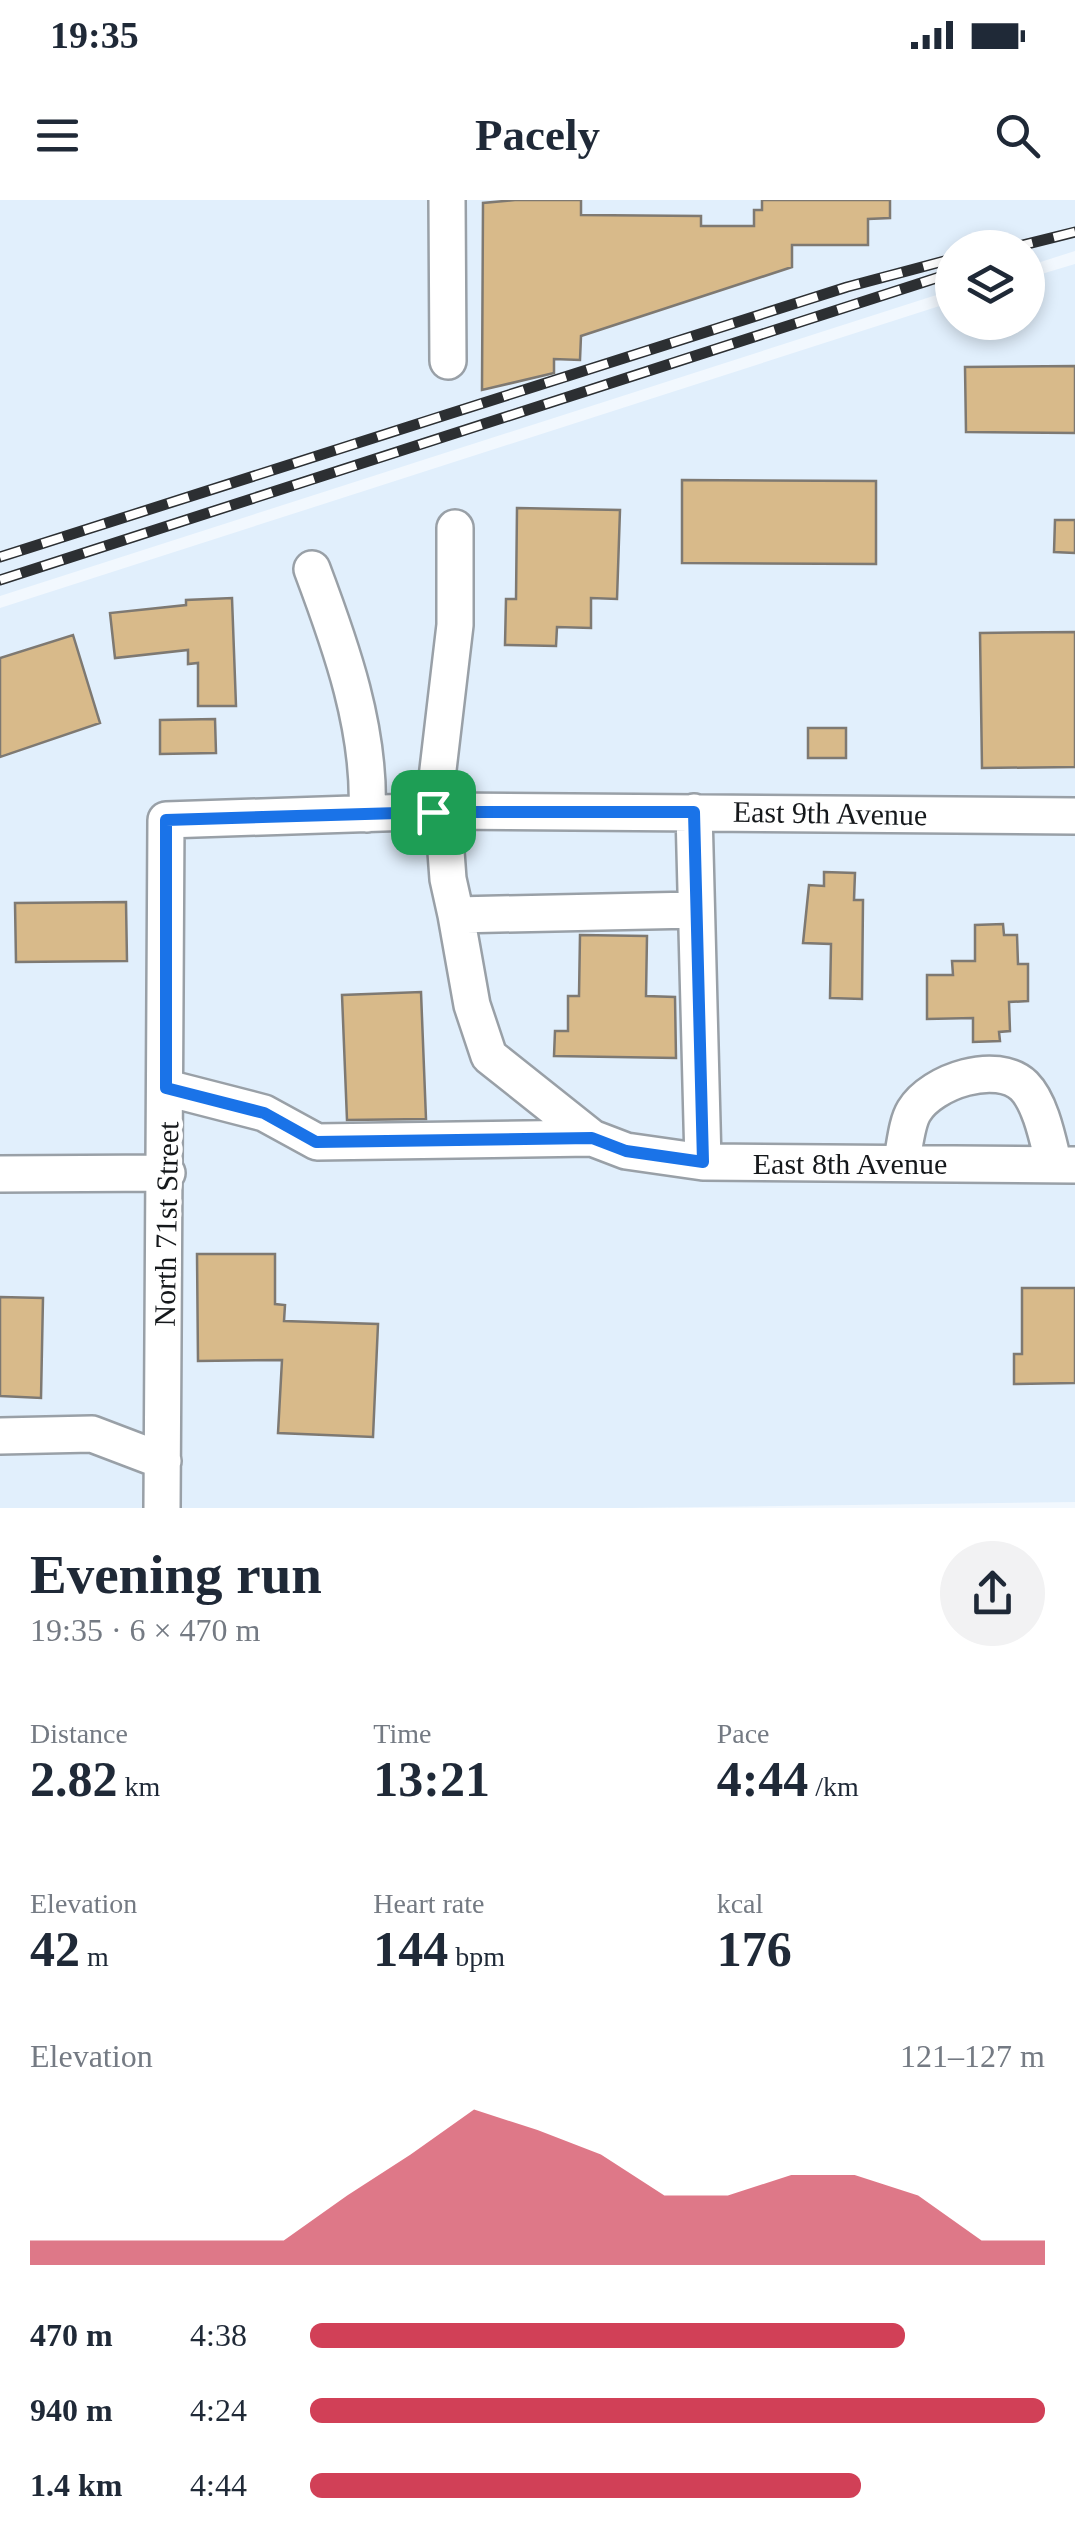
<!DOCTYPE html>
<html lang="en">
<head>
<meta charset="utf-8">
<style>
	:root { --surface:#fff; --page:#f2f2f3; --text:#1f2937; --muted:#747a83; --accent:#d14057 }
	body { margin:0; font-family:Georgia,serif; background:var(--page); color:var(--text); height:100vh; display:flex; flex-direction:column; font-size:38px; white-space:nowrap }
	* { box-sizing:border-box; margin:0 }
	p { font-size:32px; color:var(--muted) }
	.icon { flex:none; width:55px; height:55px; fill:none; stroke:currentColor; stroke-width:2; stroke-linecap:round; stroke-linejoin:round }
	.map { position:relative; height:1308px; overflow:hidden }
	.drawer { display:flex; flex-direction:column; background:var(--surface); flex:1 }
	.drawer>* { flex:none }
	.controls { position:absolute; left:935px; top:30px; display:grid; gap:20px }
	.controls a { display:grid; place-items:center; width:110px; height:110px; border-radius:50%; background:var(--surface); box-shadow:0 5px 15px #0003; font-size:50px }
	.pin { position:absolute; display:grid; place-items:center; width:85px; height:85px; color:#fff; margin:-42px; border-radius:20px; box-shadow:0 5px 15px #0006 }
	.round { display:grid; place-items:center; flex:none; width:105px; height:105px; border-radius:52px; background:var(--page) }
	.summary { display:flex; align-items:center; justify-content:space-between; height:170px; padding:0 30px }
	h1 { font-size:55px; font-weight:600; line-height:75px }
	.figures { display:grid; grid-template-columns:repeat(3,1fr); gap:15px; height:170px; padding:10px 30px }
	.figures div { display:grid; align-content:center }
	.figures b { font-size:50px; font-weight:600 }
	.figures small { font-size:28px; font-weight:400 }
	.figures p { font-size:28px }
	.chart { height:280px; padding:20px 30px }
	.chart p { display:flex; justify-content:space-between }
	.chart svg { width:100%; height:180px; margin-top:10px; fill:var(--accent); opacity:.7 }
	ul { padding:0 30px; list-style:none; font-size:32px }
	li { display:grid; grid-template-columns:160px 120px 1fr; align-items:center; height:75px }
	li i { height:25px; border-radius:12px; background:var(--accent) }
	.status { display:flex; justify-content:space-between; align-items:center; height:70px; padding:0 50px; background:var(--surface); direction:ltr }
	.status svg { height:28px; fill:currentColor }
	header { display:flex; justify-content:space-between; align-items:center; height:130px; padding:0 30px; background:var(--surface); font-size:45px; font-weight:600 }
	.map>svg:first-child { display:block }
	.built { fill:#e1effc }
	.building { fill:#d8ba8a; stroke:#7e7972; stroke-width:2.5 }
	.lines { fill:none; stroke-linecap:round; stroke-linejoin:round }
	.minor-casing { stroke:#99a0a7; stroke-width:40 }
	.minor { stroke:#fff; stroke-width:35 }
	.rail-casing { stroke:#2c2f32; stroke-width:11 }
	.rail { stroke:#fff; stroke-width:8; stroke-dasharray:22; stroke-linecap:butt }
	.route-casing { stroke:#fff; stroke-width:20 }
	.route { stroke:#1a73e8; stroke-width:12 }
	.labels { text-anchor:middle; dominant-baseline:central; stroke-width:9; stroke-linejoin:round; paint-order:stroke }
	.street-label { font-size:30px; fill:#15181b; stroke:#fff }
</style>
</head>
<body>
<div class="status"><b>19:35</b><svg viewBox="0 0 49 12"><path d="M0 12V9h3v3zM5 12V6h3v6zM10 12V3h3v9zM15 12V0h3v12zM26 1h20v11H26zM47 4h2v5h-2z"/></svg></div>
<header><svg class="icon" aria-label="menu" viewBox="0 0 24 24"><path d="M4 6h16M4 12h16M4 18h16"/></svg>Pacely<svg class="icon" aria-label="search" viewBox="0 0 24 24"><circle cx="10" cy="10" r="6"/><path d="M15 15l6 6"/></svg></header>
<div class="map">
<svg width="1075" height="1308" viewBox="0 0 1075 1308">
	<rect width="100%" height="100%" fill="#f2f8fe"/>
	<path class="built" d="M0 0H435L436 175 460 174 459 0H1075V51L1028 66V48H952V90L0 396Z
		M1075 64V1302L630 1308H0V408L952 102V122H1028V78Z"/>
	<path class="building" d="M515 0H581V15L701 16V26H754V10H762V0H890V18L868 19V45H792V67L581 136 580 160 554 159V173L482 190 483 3Z
		M1075 166V233L966 232 965 167Z
		M682 280 876 281V364L682 363Z
		M517 308 620 310 617 399 591 398V428L557 427 556 446 505 445 506 399H516Z
		M1055 320H1075V353L1054 352Z
		M232 398 236 506H198V463L188 464V450L115 458 110 413 186 405V400Z
		M1075 432V567L982 568 980 433Z
		M73 435 100 523 0 557V458Z
		M215 519 216 553 160 554V520Z
		M808 528H846V558H808Z
		M824 672 855 673 854 700H863L862 799 830 798 831 744 803 743 809 685 824 686Z
		M126 702 127 761 16 762 15 703Z
		M1003 724 1004 735H1017L1018 764H1028V801L1009 802 1010 831 999 832 1000 841 973 842V818L927 819V775H953L952 761H975V725Z
		M580 735 647 736 646 796 675 797 676 858 554 856 555 831H568V796H579Z
		M421 792 426 919 347 920 342 795Z
		M197 1054H275V1104L285 1105 284 1121 378 1124 373 1237 278 1233 282 1160 198 1161Z
		M1022 1088H1075V1183L1014 1184V1154H1022Z
		M0 1097 43 1098 41 1198 0 1196Z"/>
	<g class="lines">
		<defs>
			<path id="minor" d="M447 0 448 161
				M312 369C341 446 371 530 367 614
				M443 611 448 679 456 715 695 710
				M433 612 455 425V328
				M694 612 703 962
				M456 715 472 805 489 856 592 938 626 951 703 962 1075 965
				M167 888 264 913 317 942 592 938
				M901 963C905 948 906 924 914 911 932 881 997 860 1024 886 1041 903 1048 941 1054 965
				M0 974 167 973
				M0 1236 92 1234 163 1261
				M162 1308 166 620 443 611 1075 616"/>
		</defs>
		<use href="#minor" class="minor-casing"/>
		<use href="#minor" class="minor"/>
		<defs>
			<path id="rail" d="M1011 48 1075 32
				M0 357 847 87 952 59
				M0 380 952 73"/>
		</defs>
		<use href="#rail" class="rail-casing"/>
		<use href="#rail" class="rail"/>
	</g>
	<g class="lines">
		<defs>
			<path id="route" d="M433 612H694L703 962 626 951 592 938 316 942 264 913 166 888V620Z"/>
		</defs>
		<use href="#route" class="route-casing"/>
		<use href="#route" class="route"/>
	</g>
	<g class="labels">
		<g class="street-label">
			<text transform="translate(830 613) rotate(1)">East 9th Avenue</text>
			<text x="850" y="963">East 8th Avenue</text>
			<text transform="translate(166 1024) rotate(-89)">North 71st Street</text>
		</g>
	</g>
</svg>
<div class="controls">
<a><svg class="icon" aria-label="layers" viewBox="0 0 24 24"><path d="M12 4l9 5-9 5-9-5zM3 14l9 5 9-5"/></svg></a>
</div>
<div class="pin" style="left:433px;top:612px;background:#1e9e55"><svg class="icon" aria-label="arrive" viewBox="0 0 24 24"><path d="M6 21V4h12l-3 4 3 4H6"/></svg></div>
</div>
<section class="drawer">
<div class="summary"><div><h1>Evening run</h1><p>19:35 · 6 × 470 m</p></div><a class="round"><svg class="icon" aria-label="share" viewBox="0 0 24 24"><path d="M12 15V3M7 8l5-5 5 5M5 13v7h14v-7"/></svg></a></div>
<div class="figures">
<div><p>Distance</p><b>2.82<small> km</small></b></div>
<div><p>Time</p><b>13:21</b></div>
<div><p>Pace</p><b>4:44<small> /km</small></b></div>
</div>
<div class="figures">
<div><p>Elevation</p><b>42<small> m</small></b></div>
<div><p>Heart rate</p><b>144<small> bpm</small></b></div>
<div><p>kcal</p><b>176</b></div>
</div>
<div class="chart"><p><span>Elevation</span>121–127 m</p>
<svg viewBox="0 0 160 44" preserveAspectRatio="none"><path d="M0 44V38L10 38L20 38L30 38L40 38L50 27L60 17L70 6L80 11L90 17L100 27L110 27L120 22L130 22L140 27L150 38L160 38V44z"/></svg>
</div>
<ul>
<li><b>470 m</b>4:38<i style="width:81%"></i></li>
<li><b>940 m</b>4:24<i style="width:100%"></i></li>
<li><b>1.4 km</b>4:44<i style="width:75%"></i></li>
</ul>
</section>
</body>
</html>
